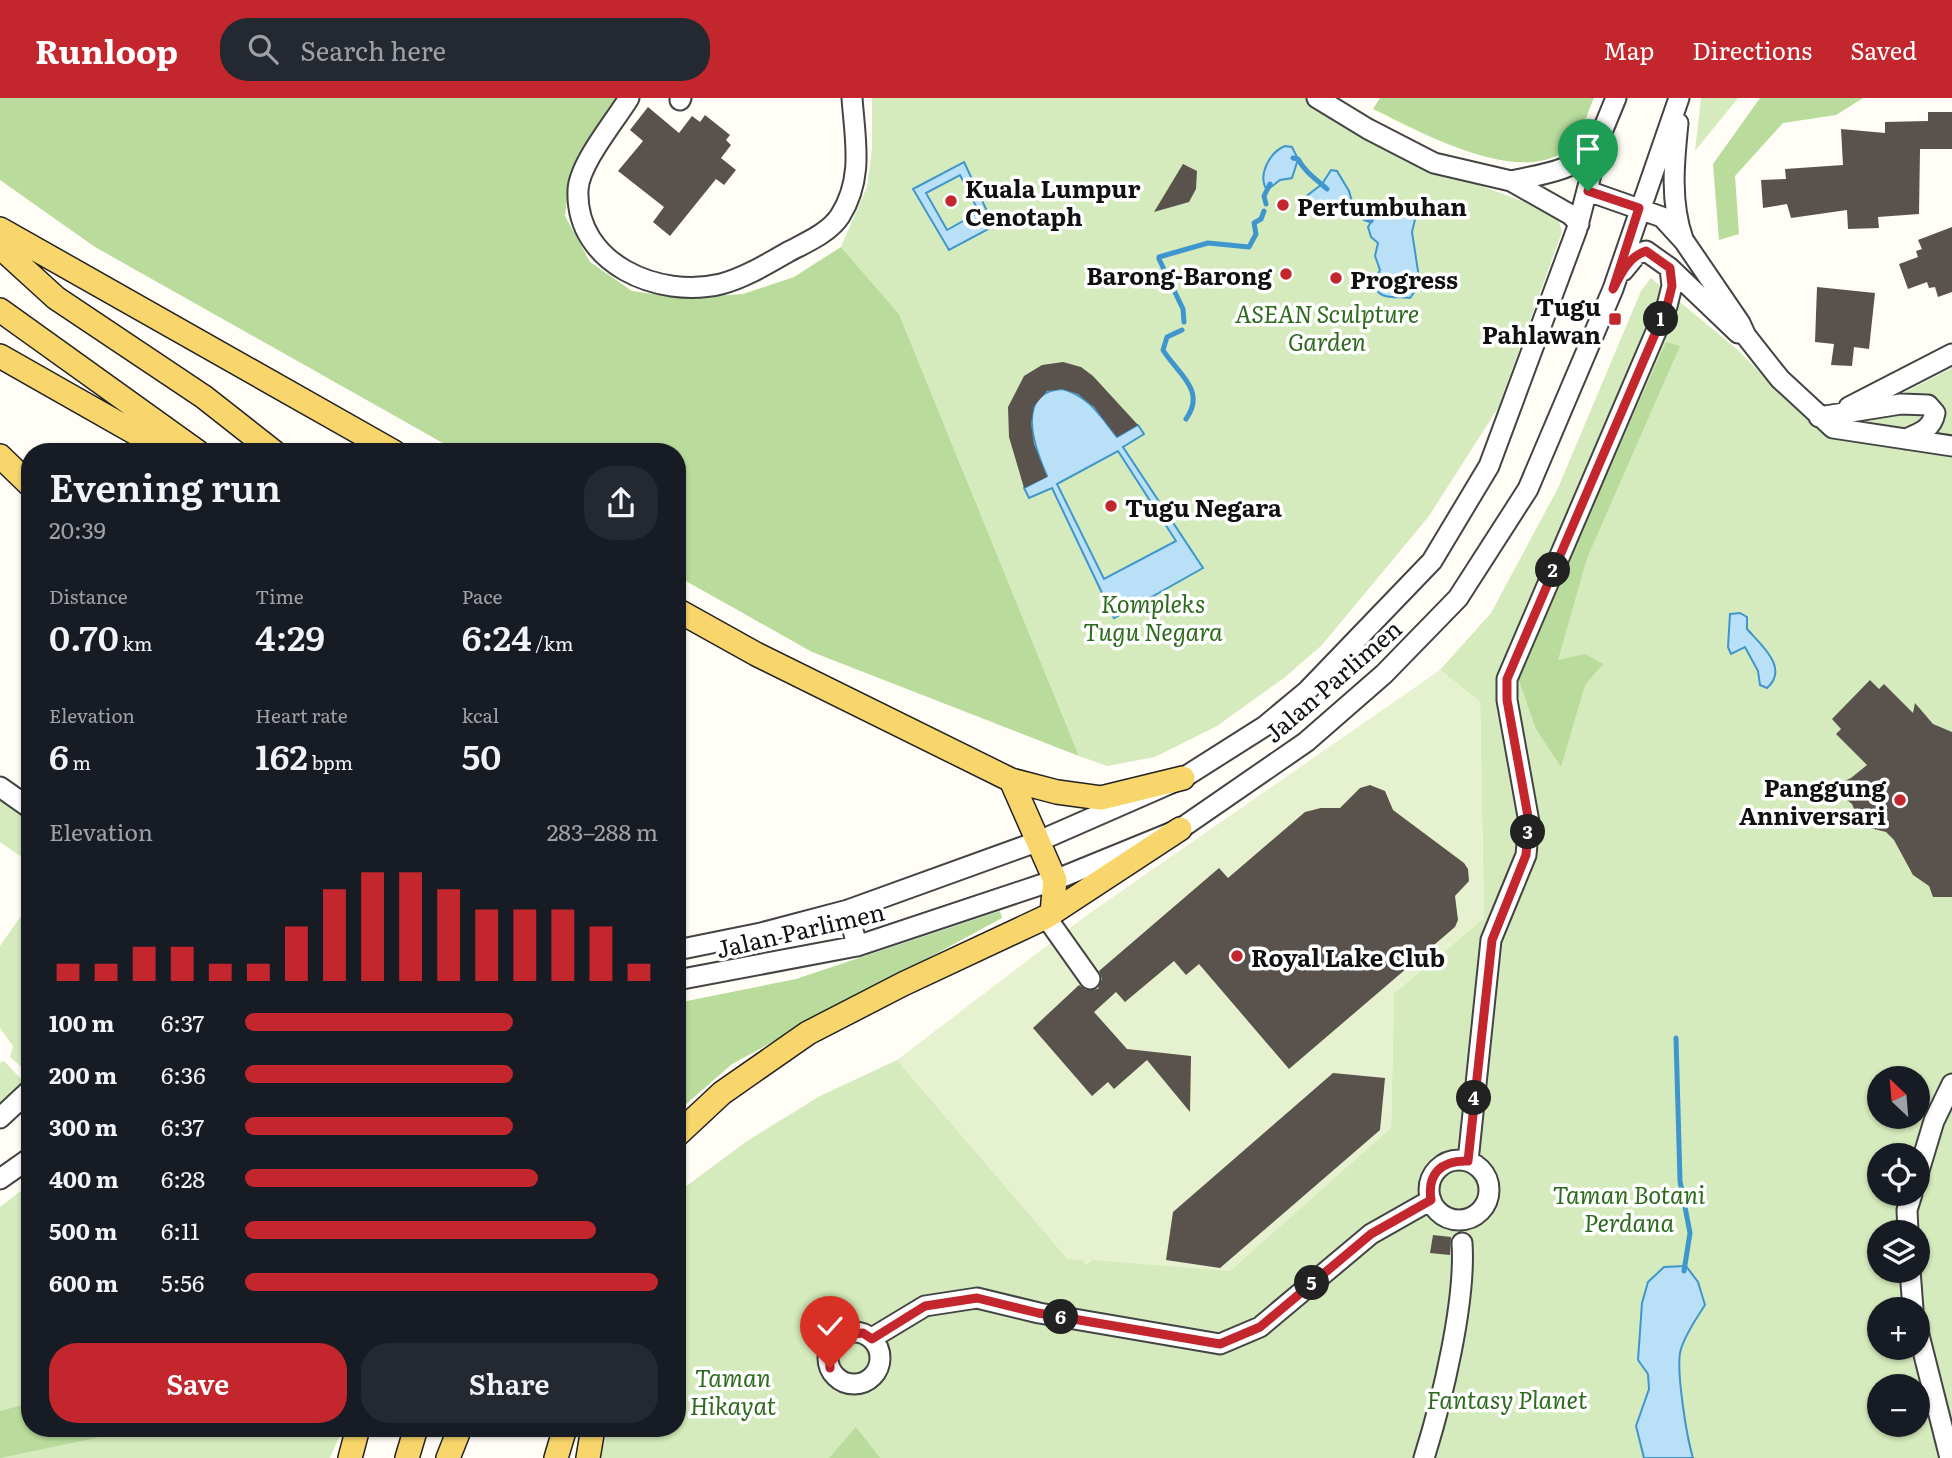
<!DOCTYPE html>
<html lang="en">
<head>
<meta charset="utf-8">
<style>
	:root { --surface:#171b24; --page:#242831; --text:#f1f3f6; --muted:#9ea1a6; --accent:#c4262e }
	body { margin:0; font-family:Literata,serif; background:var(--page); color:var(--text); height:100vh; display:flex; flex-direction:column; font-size:26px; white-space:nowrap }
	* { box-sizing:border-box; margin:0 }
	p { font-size:23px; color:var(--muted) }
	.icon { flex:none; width:38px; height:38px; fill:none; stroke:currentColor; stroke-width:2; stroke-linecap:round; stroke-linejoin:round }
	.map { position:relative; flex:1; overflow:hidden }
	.details { position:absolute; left:21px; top:345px; width:665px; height:994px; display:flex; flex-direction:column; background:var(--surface); border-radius:28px; box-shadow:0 2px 5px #0004 }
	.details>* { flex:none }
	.needle { width:46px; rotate:334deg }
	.buttons { position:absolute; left:1867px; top:968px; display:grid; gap:14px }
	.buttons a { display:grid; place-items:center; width:63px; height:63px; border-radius:50%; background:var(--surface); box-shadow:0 2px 5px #0004; font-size:35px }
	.pin { position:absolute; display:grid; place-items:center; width:60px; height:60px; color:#fff; margin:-72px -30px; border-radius:50% 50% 50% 0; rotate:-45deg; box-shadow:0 0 7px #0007 }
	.pin .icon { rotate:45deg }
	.km { position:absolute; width:35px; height:35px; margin:-18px; border-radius:50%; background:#222; color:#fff; font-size:19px; line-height:35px; text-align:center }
	.round { display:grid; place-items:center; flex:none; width:74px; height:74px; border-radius:28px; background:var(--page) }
	.overview { display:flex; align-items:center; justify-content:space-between; height:119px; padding:0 28px }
	h1 { font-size:38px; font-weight:600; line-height:52px }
	.figures { display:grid; grid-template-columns:repeat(3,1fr); gap:10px; height:119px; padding:7px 28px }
	.figures div { display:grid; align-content:center }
	.figures b { font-size:35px; font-weight:600 }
	.figures small { font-size:19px; font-weight:400 }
	.figures p { font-size:19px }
	.chart { height:196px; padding:14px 28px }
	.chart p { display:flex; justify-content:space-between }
	.chart svg { width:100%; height:126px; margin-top:7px; stroke:var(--accent); stroke-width:6 }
	.action { display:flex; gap:14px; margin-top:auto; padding:14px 28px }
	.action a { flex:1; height:80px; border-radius:28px; background:var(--accent); color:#fff; font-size:28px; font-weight:600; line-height:80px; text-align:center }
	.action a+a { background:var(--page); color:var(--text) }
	ul { padding:0 28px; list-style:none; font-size:23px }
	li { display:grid; grid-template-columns:112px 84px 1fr; align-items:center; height:52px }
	li i { height:18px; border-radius:9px; background:var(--accent) }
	header { display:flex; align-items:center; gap:42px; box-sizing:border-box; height:98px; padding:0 35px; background:var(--accent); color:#fff }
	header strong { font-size:33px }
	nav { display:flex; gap:38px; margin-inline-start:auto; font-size:24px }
	.search { width:490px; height:63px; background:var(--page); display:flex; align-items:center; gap:18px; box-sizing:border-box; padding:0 24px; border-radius:28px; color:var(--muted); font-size:26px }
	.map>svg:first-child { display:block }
	.green { fill:#d5ebbd; fill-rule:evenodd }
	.forest { fill:#b9dc9c }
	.pitch { fill:#e6f2cf }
	.water { fill:#b9e0f7; stroke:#3f96cf; stroke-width:2; fill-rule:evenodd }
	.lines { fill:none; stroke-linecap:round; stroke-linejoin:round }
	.stream { stroke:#3f96cf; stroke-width:5 }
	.building { fill:#5a524d }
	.minor-casing { stroke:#444; stroke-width:23 }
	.major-casing { stroke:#222; stroke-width:26 }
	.minor { stroke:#fff; stroke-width:19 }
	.major { stroke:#f9d66b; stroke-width:23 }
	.route-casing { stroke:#fff; stroke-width:14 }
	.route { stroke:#c4262e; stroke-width:9 }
	.poi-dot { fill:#c4262e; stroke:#fff; stroke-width:2.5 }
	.labels { text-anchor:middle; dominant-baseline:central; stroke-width:7; stroke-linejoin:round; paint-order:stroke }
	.poi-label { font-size:24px; font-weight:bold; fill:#111; stroke:#fff; text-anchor:start }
	.park-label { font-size:24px; font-style:italic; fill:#2f6b1f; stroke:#fff }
	.street-label { font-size:24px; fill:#111; stroke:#fff }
</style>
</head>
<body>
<header>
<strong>Runloop</strong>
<div class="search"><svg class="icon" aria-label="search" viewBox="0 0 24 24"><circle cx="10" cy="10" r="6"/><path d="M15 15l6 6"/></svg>Search here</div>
<nav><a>Map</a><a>Directions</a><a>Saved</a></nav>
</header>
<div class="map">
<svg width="1952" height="1360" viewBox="0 0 1952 1360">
	<rect width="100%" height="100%" fill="#fffdf5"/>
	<path class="green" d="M872 0H1305L1364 37 1433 70 1557 116 1562 134 1498 310 1429 418 1322 547 1284 580 1217 628 1155 659 1107 668 1079 658 899 216 841 149 867 89 872 51Z
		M1701 0H1738L1695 53Z
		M1651 180 1738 252 1804 319 1827 334 1952 270V1360H600L606 1330H677V1095L747 1043 820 998 897 962 1068 1161 1391 1030 1394 895 1484 820 1480 604 1440 572 1491 515 1558 390 1641 193ZM1880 980H1918V1018H1880ZM1880 1057H1918V1096H1880ZM1880 1134H1918V1172H1880ZM1880 1211H1918V1250H1880ZM1880 1288H1918V1326H1880Z
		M0 702 30 725V765L0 744Z
		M30 805V971L27 974 10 959 13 948 0 930V848Z
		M4 963 23 983 0 1005V965Z
		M30 1086V1330H343L330 1360H0V1109Z"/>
	<path class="forest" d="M0 0H618L570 74 565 118 590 164 632 193 682 200 743 196 794 179 841 149 899 216 1079 658 812 554 677 478V354L457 353 95 149 0 82Z
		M1380 0H1594C1586 17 1582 40 1566 52 1517 89 1419 33 1373 11Z
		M1760 0H1863L1836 17 1783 25 1735 78 1739 136 1719 142 1713 66Z
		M1666 244 1680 248 1587 460 1558 562 1585 556 1603 566 1585 587 1561 669 1536 631 1517 577Z
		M1000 813 1002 820 732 966 677 1014V905L796 881Z
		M30 1305V1330H143L0 1360V1313Z
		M856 1329 880 1360H829Z"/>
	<path class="pitch" d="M1440 572 1480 604 1484 820 1394 895 1391 1030 1230 1173 1092 1162 1086 1167 1082 1162 1068 1161 897 962 1087 817Z"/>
	<path class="water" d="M1285 48 1292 49 1298 61 1292 80 1280 82 1267 92C1257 77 1270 54 1285 48Z
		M964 64 994 128 949 152 913 91ZM960 77 979 114 947 132 926 95Z
		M1331 72 1337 73 1349 93 1355 114 1350 116 1340 111 1302 114 1298 111 1300 103 1322 86Z
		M1412 103 1417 113 1412 134 1420 186 1410 200C1393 198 1381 203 1372 186L1380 172 1375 158 1378 145 1371 139 1368 129C1375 114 1397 105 1412 103Z
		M1062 291C1088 297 1101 319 1117 339L1138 327 1144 336 1123 349 1203 470 1114 520 1052 390 1029 400 1024 390 1047 378C1035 351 1014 294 1062 291ZM1118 353 1176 443 1104 481 1057 386Z
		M1730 516 1740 515 1747 519V531C1760 546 1790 570 1767 590L1760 587 1758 573 1745 549 1731 556 1728 549Z
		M1686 1168 1698 1184 1705 1207C1696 1221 1686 1235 1681 1251 1675 1269 1687 1340 1693 1360H1644L1636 1328 1649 1291 1648 1276 1638 1262 1642 1205 1648 1184 1664 1169Z"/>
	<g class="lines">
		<path class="stream" d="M1293 60 1298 61C1305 74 1316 81 1327 91
			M1266 106 1264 98 1270 86
			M1351 111 1360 117
			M1365 121 1371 123
			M1159 159 1208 145 1249 149 1256 136 1254 125 1261 121 1264 113
			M1159 161 1183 211 1184 224
			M1182 232 1167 239 1163 252C1177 275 1207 292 1186 321
			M1676 940 1680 1083 1690 1135 1684 1173"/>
	</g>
	<path class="building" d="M648 9 679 35 692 18 700 24 705 17 730 37 726 42 731 47 721 60 736 72 724 87 716 81 670 138 653 124 664 109 618 73 643 43 630 32Z
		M1928 14H1952V51H1920L1919 116 1878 119 1879 130 1848 131 1847 112 1791 120 1787 106 1763 110 1761 82 1786 81 1785 71 1843 67 1841 31 1885 35V24L1928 23Z
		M1183 66 1197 73 1196 91 1189 104 1154 114Z
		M1952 129V194L1938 199 1935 189 1929 190 1927 184 1908 191 1899 166 1918 159 1916 153 1922 151 1918 142Z
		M1817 189 1875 195 1869 251 1854 249 1852 268 1831 267 1834 246 1815 244Z
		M1063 264 1081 269 1093 278 1138 327 1117 339 1094 309 1078 296 1062 291 1047 293 1034 308 1031 325 1034 346 1047 379 1024 390 1009 339 1008 309 1024 278 1042 267Z
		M1870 582 1879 591 1884 586 1913 615 1915 605 1933 626 1952 634V799H1933L1929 788 1913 777 1894 742 1886 734 1862 728 1852 706 1831 689 1851 680 1867 667 1836 636 1841 631 1832 621Z
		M1370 687 1385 693 1393 712 1464 765 1468 771 1469 783 1455 798 1458 822 1455 829 1289 971 1199 866 1186 877 1174 863 1125 904 1116 894 1094 914 1127 951 1191 958 1190 1014 1147 962 1114 991 1108 984 1092 998 1033 930 1079 887 1086 892 1098 891 1102 881 1099 873 1219 770 1228 780 1305 714 1321 710H1340L1360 690Z
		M1333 975 1385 980 1380 1032 1220 1170 1166 1162 1173 1114Z
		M1433 1137 1451 1139 1450 1157 1430 1155Z"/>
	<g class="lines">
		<defs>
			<path id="minor" d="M629 0C615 23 579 66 578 92 575 166 659 201 721 186 744 180 767 166 788 154 805 145 829 135 840 118 864 80 855 42 852 0
				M1317 0 1368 31 1434 65 1511 83 1571 117 1579 126
				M680 2 681 0
				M1678 25C1674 64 1670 104 1683 141
				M1511 83C1542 76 1583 73 1598 41
				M1588 93 1662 119 1684 143 1740 225 1746 238 1780 281 1833 330 1952 348
				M1623 173 1637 156 1646 153 1670 170 1738 235
				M1849 309 1952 256
				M1819 319 1901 306 1928 307 1935 315C1932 331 1920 335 1906 341
				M0 689 30 710
				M848 812 857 848
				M1046 819 1090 881
				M677 852 761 835 848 812 1039 743 1183 680 1265 628 1307 593 1432 463 1489 368 1577 131 1602 34 1616 0
				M677 882 857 848 1055 782 1180 731 1306 644 1384 576 1458 500 1528 391 1613 191 1679 0
				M0 1020 30 992
				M1429 1092a30 30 0 1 1 60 0a30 30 0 1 1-60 0Z
				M1468 1063 1491 842 1526 757 1529 724 1507 602V581L1667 208 1672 188 1670 170
				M1918 1076 1934 1023 1952 986
				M0 1081 30 1060
				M1908 1134 1907 1112 1912 1096
				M1910 1172 1913 1211
				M1918 1233 1950 1360
				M828 1260a26 26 0 1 1 52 0a26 26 0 1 1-52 0Z
				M872 1240 925 1208 977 1200 1039 1215 1220 1246 1260 1229 1371 1136 1431 1102
				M1424 1360C1442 1303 1466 1204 1462 1145"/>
			<path id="major" d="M0 131 394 354
				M0 149 56 200 204 299 274 354
				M0 212 198 354
				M0 258 169 354
				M0 358 30 387
				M677 512 756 556 1011 682 1057 694 1101 700 1183 680
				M1011 682 1055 782 1052 815
				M677 1037 722 995 808 935 903 886 1046 819 1180 731
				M350 1360 358 1330
				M407 1360 416 1330
				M448 1360 460 1330
				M556 1360 565 1330
				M588 1360 593 1330"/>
		</defs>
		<use href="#minor" class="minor-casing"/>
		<use href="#major" class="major-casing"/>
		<use href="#minor" class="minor"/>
		<use href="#major" class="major"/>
	</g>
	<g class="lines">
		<defs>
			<path id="route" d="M830 1270 829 1255 842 1237 863 1235 872 1241 925 1208 977 1200 1038 1215 1220 1246 1260 1229 1371 1136 1431 1102C1427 1076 1441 1062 1468 1063L1492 842 1526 757 1529 724 1507 602V581L1667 208 1672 188 1670 170 1646 153C1628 159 1621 176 1613 191L1639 110 1588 93"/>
		</defs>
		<use href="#route" class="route-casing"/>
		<use href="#route" class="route"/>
	</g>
	<g class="poi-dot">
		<circle cx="951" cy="103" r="7"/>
		<circle cx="1283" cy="107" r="7"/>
		<circle cx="1286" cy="176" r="7"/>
		<circle cx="1336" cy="180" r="7"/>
		<rect x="1608" y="214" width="14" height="14" rx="3.5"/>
		<circle cx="1111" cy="408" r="7"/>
		<circle cx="1900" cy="702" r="7"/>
		<circle cx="1237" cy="858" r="7"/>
	</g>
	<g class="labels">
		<g class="poi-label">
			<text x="965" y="89">Kuala Lumpur<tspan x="965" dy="28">Cenotaph</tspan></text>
			<text x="1297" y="107">Pertumbuhan</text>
			<text x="1272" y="176" text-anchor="end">Barong-Barong</text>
			<text x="1350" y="180">Progress</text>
			<text x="1601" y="207" text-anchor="end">Tugu<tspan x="1601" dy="28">Pahlawan</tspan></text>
			<text x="1125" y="408">Tugu Negara</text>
			<text x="1886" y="688" text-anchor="end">Panggung<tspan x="1886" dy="28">Anniversari</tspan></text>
			<text x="1251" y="858">Royal Lake Club</text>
		</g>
		<g class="park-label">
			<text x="1327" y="214">ASEAN Sculpture<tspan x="1327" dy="28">Garden</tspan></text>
			<text x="1153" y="504">Kompleks<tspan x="1153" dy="28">Tugu Negara</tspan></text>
			<text x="1629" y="1095">Taman Botani<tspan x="1629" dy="28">Perdana</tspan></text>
			<text x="733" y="1278">Taman<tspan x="733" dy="28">Hikayat</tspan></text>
			<text x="1507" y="1300">Fantasy Planet</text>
		</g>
		<g class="street-label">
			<text transform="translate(1332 582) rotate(-41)">Jalan Parlimen</text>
			<text transform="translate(800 831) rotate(-13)">Jalan Parlimen</text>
		</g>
	</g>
</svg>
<div class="buttons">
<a><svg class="needle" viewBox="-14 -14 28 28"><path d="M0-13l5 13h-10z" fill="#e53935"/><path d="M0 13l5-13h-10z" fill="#9ea1a6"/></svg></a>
<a><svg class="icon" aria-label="locate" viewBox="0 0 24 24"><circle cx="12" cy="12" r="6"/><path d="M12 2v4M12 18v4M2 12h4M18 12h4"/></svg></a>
<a><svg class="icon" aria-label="layers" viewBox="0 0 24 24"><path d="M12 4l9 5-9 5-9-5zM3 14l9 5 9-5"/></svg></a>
<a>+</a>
<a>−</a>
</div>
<div class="pin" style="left:1588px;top:93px;background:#1e9e55"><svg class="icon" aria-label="arrive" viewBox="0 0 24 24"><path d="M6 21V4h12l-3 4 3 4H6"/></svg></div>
<div class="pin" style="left:830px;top:1270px;background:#d93025"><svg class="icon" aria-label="check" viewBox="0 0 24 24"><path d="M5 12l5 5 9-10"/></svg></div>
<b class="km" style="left:1661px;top:221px">1</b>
<b class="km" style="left:1553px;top:472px">2</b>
<b class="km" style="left:1528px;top:734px">3</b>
<b class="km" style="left:1474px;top:1000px">4</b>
<b class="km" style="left:1312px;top:1185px">5</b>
<b class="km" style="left:1061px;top:1219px">6</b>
<section class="details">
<div class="overview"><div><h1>Evening run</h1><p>20:39</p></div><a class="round"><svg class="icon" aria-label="share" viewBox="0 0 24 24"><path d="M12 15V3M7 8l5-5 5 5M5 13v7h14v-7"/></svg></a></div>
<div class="figures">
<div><p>Distance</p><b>0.70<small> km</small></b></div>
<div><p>Time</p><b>4:29</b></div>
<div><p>Pace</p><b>6:24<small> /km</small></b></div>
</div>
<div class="figures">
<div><p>Elevation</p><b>6<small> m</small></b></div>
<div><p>Heart rate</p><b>162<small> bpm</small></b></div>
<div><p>kcal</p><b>50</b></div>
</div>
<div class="chart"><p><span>Elevation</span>283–288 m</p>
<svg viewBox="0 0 160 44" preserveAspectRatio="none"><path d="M5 44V38M15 44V38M25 44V32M35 44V32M45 44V38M55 44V38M65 44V25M75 44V12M85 44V6M95 44V6M105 44V12M115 44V19M125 44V19M135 44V19M145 44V25M155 44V38"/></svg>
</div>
<ul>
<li><b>100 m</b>6:37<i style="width:65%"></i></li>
<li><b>200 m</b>6:36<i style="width:65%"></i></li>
<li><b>300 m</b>6:37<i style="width:65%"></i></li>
<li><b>400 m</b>6:28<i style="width:71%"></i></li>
<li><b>500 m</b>6:11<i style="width:85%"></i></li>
<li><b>600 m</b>5:56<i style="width:100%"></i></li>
</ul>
<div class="action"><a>Save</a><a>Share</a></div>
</section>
</div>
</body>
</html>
